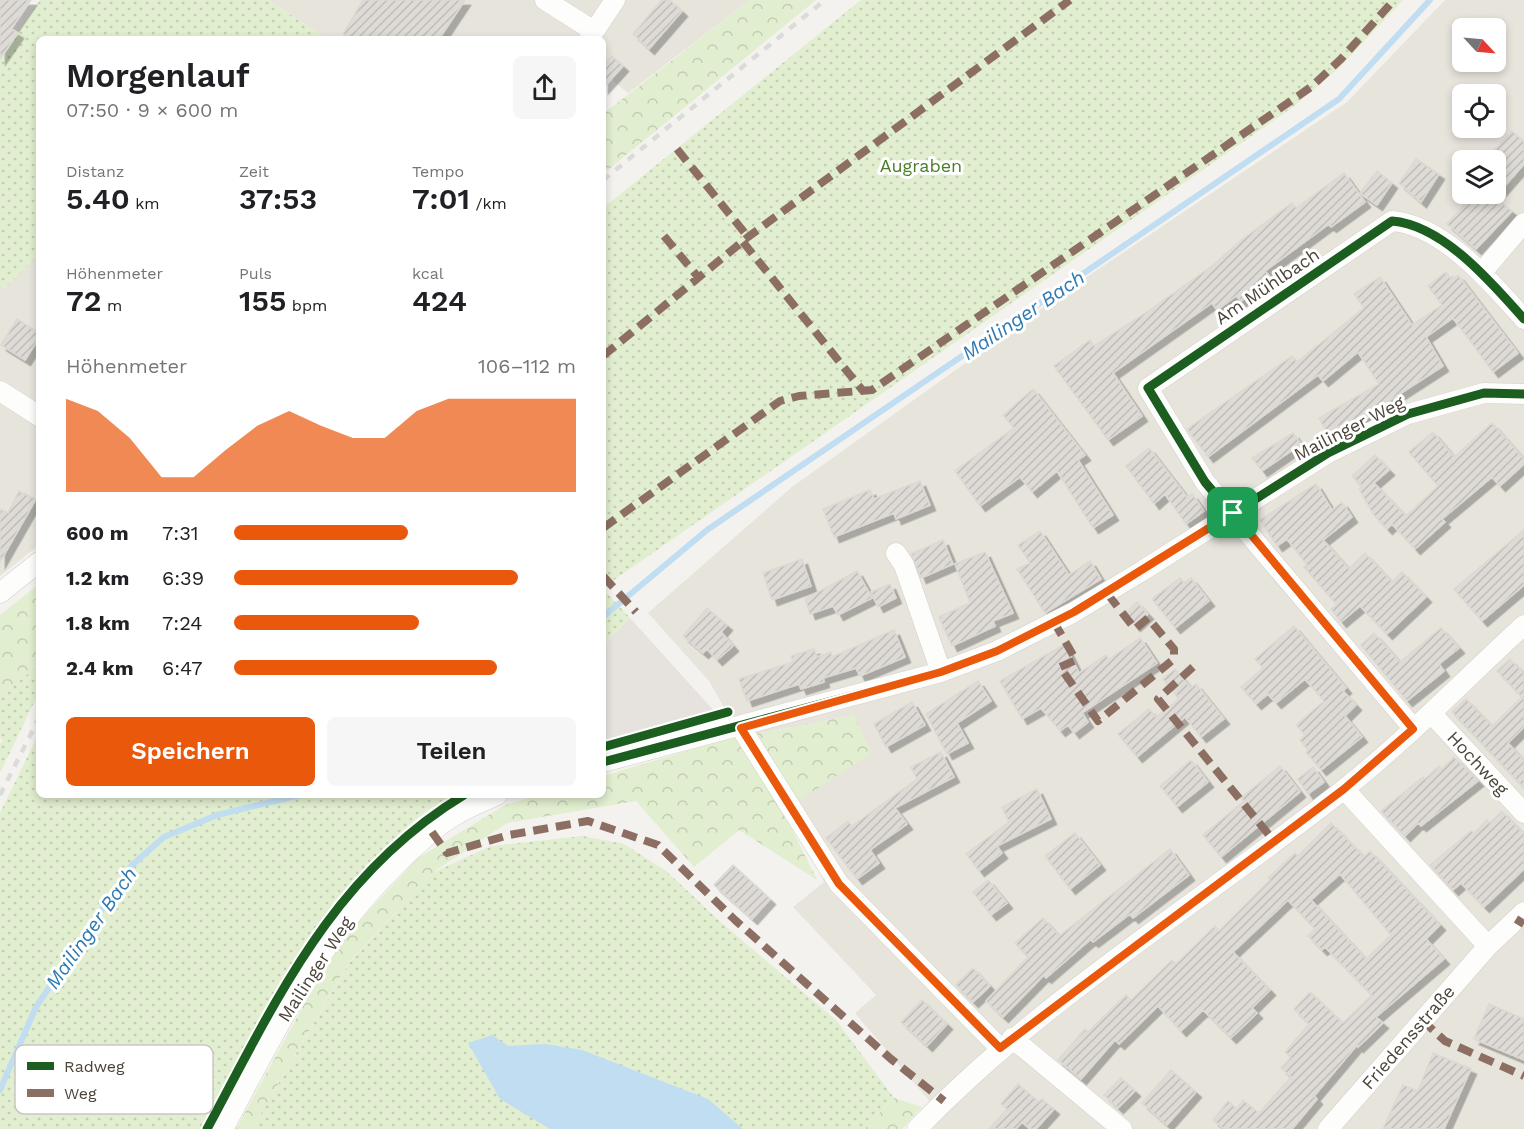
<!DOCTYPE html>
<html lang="de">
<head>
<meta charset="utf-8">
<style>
	:root { --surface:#fff; --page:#f6f6f6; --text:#202124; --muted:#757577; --accent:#ea580c }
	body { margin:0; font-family:"Work Sans",sans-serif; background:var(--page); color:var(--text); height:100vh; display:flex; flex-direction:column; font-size:22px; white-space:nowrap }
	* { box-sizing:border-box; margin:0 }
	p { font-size:20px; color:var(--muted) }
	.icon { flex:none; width:33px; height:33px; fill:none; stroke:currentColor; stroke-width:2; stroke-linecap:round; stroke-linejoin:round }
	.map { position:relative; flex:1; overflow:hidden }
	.side { position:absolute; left:36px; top:36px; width:570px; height:762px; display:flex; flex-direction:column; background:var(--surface); border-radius:9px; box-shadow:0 3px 9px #0003 }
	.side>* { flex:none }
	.needle { width:39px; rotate:116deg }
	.buttons { position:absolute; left:1452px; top:18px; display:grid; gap:12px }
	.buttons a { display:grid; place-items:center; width:54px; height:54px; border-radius:9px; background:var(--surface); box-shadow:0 3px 9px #0003; font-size:30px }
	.pin { position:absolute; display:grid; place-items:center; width:51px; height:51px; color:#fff; margin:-26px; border-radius:12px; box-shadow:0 3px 9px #0006 }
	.round { display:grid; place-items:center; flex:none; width:63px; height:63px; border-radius:9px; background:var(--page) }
	.head { display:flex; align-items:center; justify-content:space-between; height:102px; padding:0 30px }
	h1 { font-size:33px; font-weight:600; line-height:45px }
	.metrics { display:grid; grid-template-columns:repeat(3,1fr); gap:9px; height:102px; padding:6px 30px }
	.metrics div { display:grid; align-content:center }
	.metrics b { font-size:30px; font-weight:600 }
	.metrics small { font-size:16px; font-weight:400 }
	.metrics p { font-size:16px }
	.chart { height:168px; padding:12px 30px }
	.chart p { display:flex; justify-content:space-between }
	.chart svg { width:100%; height:108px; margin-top:6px; fill:var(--accent); opacity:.7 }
	.cta { display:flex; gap:12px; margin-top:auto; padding:12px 30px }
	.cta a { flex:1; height:69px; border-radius:9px; background:var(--accent); color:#fff; font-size:24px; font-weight:600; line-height:69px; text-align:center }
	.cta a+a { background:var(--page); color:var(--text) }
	ul { padding:0 30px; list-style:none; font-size:20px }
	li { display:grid; grid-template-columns:96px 72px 1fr; align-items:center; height:45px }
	li i { height:15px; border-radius:8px; background:var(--accent) }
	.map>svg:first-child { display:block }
	.residential { fill:#e7e4dc; fill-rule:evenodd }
	.grass { fill:url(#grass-dots) }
	.forest { fill:url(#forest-crowns) }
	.parking { fill:#e6e3df }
	.water { fill:#c0ddf1 }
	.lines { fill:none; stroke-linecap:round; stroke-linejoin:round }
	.stream { stroke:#c0ddf1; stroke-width:6 }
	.building { fill:url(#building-hatch); stroke:#dcd9d4; stroke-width:1.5; fill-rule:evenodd; filter:url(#shadow) }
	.street-casing { stroke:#d2d0cb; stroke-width:21 }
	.street { stroke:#fdfdfc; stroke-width:20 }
	.rail { stroke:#dbdbda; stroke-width:4.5; stroke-dasharray:8 8; stroke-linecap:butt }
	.quiet { stroke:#8d6e63; stroke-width:8; stroke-dasharray:15 8; stroke-linecap:butt }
	.cycleway-casing { stroke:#fff; stroke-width:13 }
	.cycleway { stroke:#1b5e20; stroke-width:9 }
	.route-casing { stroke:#fff; stroke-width:12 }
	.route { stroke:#ea580c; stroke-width:8 }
	.labels { text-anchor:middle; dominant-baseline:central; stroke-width:6; stroke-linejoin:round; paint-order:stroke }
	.park-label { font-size:18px; fill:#4a7f2a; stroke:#fff }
	.street-label { font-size:18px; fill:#4b4439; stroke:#fff }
	.water-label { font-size:20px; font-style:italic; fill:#2e7ab2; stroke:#fff }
	.key { fill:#fff; stroke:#c9c7c4; stroke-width:1.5 }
	.key-label { font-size:16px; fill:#4b4439 }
</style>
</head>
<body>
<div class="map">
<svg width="1524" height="1129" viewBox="0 0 1524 1129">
	<defs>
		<pattern id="grass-dots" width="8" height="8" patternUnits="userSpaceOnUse" patternTransform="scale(1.5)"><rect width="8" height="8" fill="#e1eecf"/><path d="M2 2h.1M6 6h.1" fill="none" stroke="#c3cdb2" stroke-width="1.8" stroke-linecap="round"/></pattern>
		<pattern id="forest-crowns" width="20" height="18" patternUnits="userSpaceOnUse" patternTransform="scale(1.5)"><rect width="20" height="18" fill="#e1eecf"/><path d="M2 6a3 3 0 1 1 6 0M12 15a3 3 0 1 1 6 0" fill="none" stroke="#c3cdb2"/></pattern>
		<pattern id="building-hatch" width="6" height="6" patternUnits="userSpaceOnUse" patternTransform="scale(1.5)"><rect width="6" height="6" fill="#dedbd6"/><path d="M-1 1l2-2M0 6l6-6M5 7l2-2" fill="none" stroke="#c0bdb8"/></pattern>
		<filter id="shadow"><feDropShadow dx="5.5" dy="5.5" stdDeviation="0" flood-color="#0004"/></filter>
	</defs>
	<rect width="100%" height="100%" fill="#f4f2ee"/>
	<path class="residential" d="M268 0H750L628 93 603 73V39H327Z
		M1445 0H1524V1129H931L942 1116 855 1013 876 995 793 907 824 882 813 854 783 811 854 715 741 737 709 681 648 613 792 487 1072 287 1347 102ZM1462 28H1496V62H1462ZM1462 94H1496V128H1462ZM1462 160H1496V194H1462Z
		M39 254V545L0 576V285L5 288Z"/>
	<path class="grass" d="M40 0H268L327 39H39V254L5 288 0 285V56Z
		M861 0H1403L1340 67 1293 107 614 580 604 590 630 618 603 646V208Z
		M39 665V692L0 773V744L3 741 0 737V696Z
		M39 733V795H453C425 809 402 830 381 852 303 931 254 1032 203 1129H0V813Z
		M583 836 624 844 666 871 723 924 837 1021 894 1098 864 1129H252L349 963 432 873 491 846Z"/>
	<path class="forest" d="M750 0H816L603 174V114Z
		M39 584V665L0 696V615Z
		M854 715 871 753 783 811 817 880 739 830 694 867 636 801 507 823 432 873 349 962 252 1129H236L336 946 418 858 505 805 539 795H603V776L724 740Z
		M894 1098 922 1107 902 1129H864Z"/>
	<path class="parking" d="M630 618 715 712 603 743V646Z"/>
	<path class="water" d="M492 1035 508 1046 545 1044 582 1050 708 1099 743 1129H550L500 1099 468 1043Z"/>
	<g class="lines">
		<path class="stream" d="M603 617 707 530 1339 99 1430 0
			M0 1090 36 1007 132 865 164 837 217 815 300 795"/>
	</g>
	<path class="building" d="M0 0H31L11 29 18 33 0 59Z
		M363 0H465L439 39H351L343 34Z
		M662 0H670L682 11 649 49 633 34Z
		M612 56 623 66 603 88V65Z
		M1512 131 1524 142V164L1496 196V160H1485Z
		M1416 159 1439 174 1421 202 1399 183Z
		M1377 171 1392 183 1377 205 1360 193Z
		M1344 173 1365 202 1331 227 1329 224 1265 271 1270 277 1241 301 1236 296 1217 310 1212 303 1113 373 1142 416 1108 440 1054 366 1090 340 1094 346 1144 314 1212 266 1240 241 1292 203 1296 208Z
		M1474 194H1490L1512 211 1476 249 1447 224Z
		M1446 272 1451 279 1458 275 1518 353 1493 372 1453 318 1426 337 1443 366 1387 402 1389 406 1342 432 1339 426 1327 433 1319 418 1379 384 1358 352 1323 381 1318 375 1208 457 1187 429 1292 356 1297 362 1364 308 1354 294 1380 277 1412 325 1442 305 1428 286Z
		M17 319 39 333V338L25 360 1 345Z
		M1033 389 1085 455 1078 460 1113 515 1093 528 1057 471 1032 492 1020 477 980 506 955 471 1014 428 1003 415Z
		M1492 423 1524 459V464L1500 486 1492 477 1442 519 1445 522 1415 549 1392 524 1387 529 1373 514 1359 489 1362 486 1352 476 1375 455 1389 470 1374 483 1406 516 1438 486 1409 452 1433 432 1454 457Z
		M1293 433 1301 444 1262 471 1252 458Z
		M1149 448 1187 497 1192 494 1204 511 1186 524 1165 494 1154 504 1126 466Z
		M920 481 930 505 896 519 894 513 834 537 823 509 870 490 874 499Z
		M1316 484 1332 510 1342 502 1352 517 1323 540 1349 569 1365 553 1392 582 1402 572 1426 597 1387 634 1360 606 1341 622 1331 609 1337 605 1304 567 1307 565 1287 539 1277 546 1260 520Z
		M19 491 36 499 0 562V509L8 513Z
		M1524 530V585L1482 621 1454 589Z
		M1040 531 1069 575 1090 561 1101 579 1045 613 1017 569 1030 563 1018 545Z
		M943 540 953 564 921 578 911 554Z
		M985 552 1013 613 993 621 995 626 952 646 939 617 970 603 955 564Z
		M802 559 811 586 772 600 763 573Z
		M857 571 872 598 838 615 833 606 810 614 805 599Z
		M1180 578 1184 583 1191 578 1209 601 1175 628 1152 599Z
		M890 584 896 598 878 607 871 592Z
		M1137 602 1148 614 1135 626 1125 614Z
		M707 608 727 625 721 632 733 646 717 660 707 649 703 653 683 636Z
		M1294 626 1346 688 1343 691 1356 705 1345 716 1362 737 1321 770 1306 752 1308 750 1300 740 1305 735 1296 725 1324 701 1305 679 1276 703 1268 694 1256 704 1241 687 1263 668 1255 659Z
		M1441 628 1459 648 1439 664 1444 671 1407 701 1361 645 1374 633 1400 662Z
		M894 630 905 657 860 676 856 668 823 678 824 682 801 689 799 684 747 701 739 679 793 662 791 656 814 649 817 657 831 652 832 657Z
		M1140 638 1157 663 1082 713 1088 722 1074 733 1068 725 1060 731 1041 708 1022 719 1000 681 1065 644 1079 673 1106 655 1109 659Z
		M1510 659 1524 674V727L1508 743 1524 761V788L1452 712 1466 699 1492 726 1522 697 1497 671Z
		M1175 669 1191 688 1196 684 1224 719 1201 737 1185 717 1137 757 1118 734 1149 709 1156 717 1179 699 1163 679Z
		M978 681 991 701 957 723 968 743 947 754 926 714Z
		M912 702 925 725 886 747 874 724Z
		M941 752 954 777 895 808 907 824 870 850 879 863 857 879 826 838 848 821 852 826 917 779 911 767Z
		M1454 757 1478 781 1421 826 1418 823 1405 836 1381 811 1423 777 1425 779 1439 766 1442 769Z
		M1191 760 1208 782 1177 807 1160 786Z
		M1280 766 1300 792 1221 857 1203 835 1244 801 1241 798Z
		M1313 767 1324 782 1308 794 1298 779Z
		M1037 789 1051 819 997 846 1002 853 979 871 966 854 1009 822 1002 807Z
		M1502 811 1524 834V869L1484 907 1461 883 1453 890 1430 865 1471 831 1474 833 1487 820 1490 823Z
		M1331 823 1364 857 1370 851 1440 925 1426 939 1444 959 1376 1017 1383 1023 1358 1047 1357 1045 1314 1096 1317 1099 1292 1129H1224L1213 1120 1228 1101 1237 1109 1243 1100 1259 1113 1291 1077 1281 1068 1291 1057 1285 1052 1309 1024 1294 1009 1310 992 1343 1023 1372 995 1325 947 1322 950 1308 936 1315 929 1288 900 1233 952 1270 990 1252 1008 1257 1013 1231 1038 1203 1010 1181 1031 1158 1006 1119 1044 1115 1040 1081 1079 1058 1060 1085 1029 1088 1032 1126 995 1131 1000 1172 960 1176 964 1215 926 1219 931 1270 880 1268 878 1295 853 1298 856ZM1340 874 1391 935 1366 959 1311 900Z
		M1075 833 1100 865 1070 889 1045 856Z
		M1170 849 1189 875 1133 918 1130 914 1093 942 1091 939 1046 978 1044 975 1003 1017 986 1001 1028 957 1015 943 1043 918 1059 936Z
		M733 865 770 899 752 919 714 885Z
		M988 880 1007 903 991 915 973 892Z
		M973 968 990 986 973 1002 956 985Z
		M922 1000 947 1024 927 1046 901 1022Z
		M1489 1004 1524 1019V1060L1474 1039Z
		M1433 1053 1471 1069 1444 1129H1383L1403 1085 1418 1091Z
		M1171 1070 1196 1092 1167 1125 1142 1103Z
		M1121 1078 1135 1091 1118 1108 1104 1095Z
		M1018 1084 1039 1102 1042 1099 1054 1109 1036 1129H1030L1022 1122 1016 1129H989L1007 1109 1001 1104Z"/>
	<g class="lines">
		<defs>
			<path id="street" d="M545 0 594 31
				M589 39 615 0
				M1482 272 1524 223
				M0 391 39 416
				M896 553 904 565 941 672
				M0 593 39 562
				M1431 713 1524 813
				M741 728 839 884 1000 1048
				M1413 728 1205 482 1148 388 1392 221C1443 225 1492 283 1524 319
				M603 762 941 672 997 651 1074 612 1142 571 1328 453 1408 414 1484 393 1524 394
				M1344 789 1488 946
				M1012 1038 1122 1129
				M223 1129C276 1030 318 940 400 861 416 846 433 828 452 817 466 808 482 802 497 795
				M917 1129C1043 998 1200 903 1343 790 1407 739 1464 680 1524 625
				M1328 1129 1488 946 1524 912"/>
		</defs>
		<use href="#street" class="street-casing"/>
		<use href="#street" class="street"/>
		<path class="rail" d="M603 180 825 0
			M0 795 39 718"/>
		<path class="quiet" d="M677 149 748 237
			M664 236 698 277
			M743 242 863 391
			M603 356 748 237 1070 0
			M603 528 780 401 799 396 872 390 1311 87 1341 59 1394 0
			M603 576 636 612
			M1054 622 1076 660 1060 667 1098 721 1174 659V649L1148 618 1135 629 1106 592
			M1193 667 1158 699 1274 841
			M432 832 447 853 509 835 588 821 658 845 735 920 891 1059 944 1101
			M1516 919 1524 924
			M1422 1020 1445 1041 1524 1076"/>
		<defs>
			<path id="cycleway" d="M1413 728 1205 482 1148 388 1392 221C1443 225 1492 283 1524 319
				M603 747 728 712
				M603 762 941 672 997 651 1074 612 1142 571 1328 453 1408 414 1484 393 1524 394
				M207 1129C277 999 332 875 464 795"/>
		</defs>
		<use href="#cycleway" class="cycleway-casing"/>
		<use href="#cycleway" class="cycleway"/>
	</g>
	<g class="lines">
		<defs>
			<path id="route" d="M1233 513 1413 729 1344 789 1000 1048 839 884 741 728 941 672 997 651 1074 612Z"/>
		</defs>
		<use href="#route" class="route-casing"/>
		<use href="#route" class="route"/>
	</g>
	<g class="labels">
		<g class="park-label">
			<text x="921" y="165">Augraben</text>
		</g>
		<g class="street-label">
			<text transform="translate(1267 286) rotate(-34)">Am Mühlbach</text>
			<text transform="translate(1349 428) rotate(-27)">Mailinger Weg</text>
			<text transform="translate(1478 763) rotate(47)">Hochweg</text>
			<text transform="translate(315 969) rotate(-57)">Mailinger Weg</text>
			<text transform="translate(1408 1037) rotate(-49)">Friedensstraße</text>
		</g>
		<g class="water-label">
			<text transform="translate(1023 315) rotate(-34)">Mailinger Bach</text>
			<text transform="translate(91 928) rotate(-55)">Mailinger Bach</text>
		</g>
	</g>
	<rect x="15" y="1045" width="198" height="69" rx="9" class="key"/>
	<rect x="27" y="1062" width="27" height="8" fill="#1b5e20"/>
	<rect x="27" y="1089" width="27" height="8" fill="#8d6e63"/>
	<g class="key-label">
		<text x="64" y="1072">Radweg</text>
		<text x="64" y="1099">Weg</text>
	</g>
</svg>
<div class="buttons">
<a><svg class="needle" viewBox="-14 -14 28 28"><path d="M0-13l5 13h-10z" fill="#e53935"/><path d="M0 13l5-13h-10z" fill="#757577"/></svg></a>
<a><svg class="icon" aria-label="locate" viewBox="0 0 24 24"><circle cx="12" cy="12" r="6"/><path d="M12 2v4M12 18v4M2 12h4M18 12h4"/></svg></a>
<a><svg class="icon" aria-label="layers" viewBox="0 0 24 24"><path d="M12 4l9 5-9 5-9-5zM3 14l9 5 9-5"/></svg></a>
</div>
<div class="pin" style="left:1233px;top:513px;background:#1e9e55"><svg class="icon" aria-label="arrive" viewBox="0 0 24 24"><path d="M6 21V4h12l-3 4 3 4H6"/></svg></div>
<section class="side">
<div class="head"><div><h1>Morgenlauf</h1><p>07:50 · 9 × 600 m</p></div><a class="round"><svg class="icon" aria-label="share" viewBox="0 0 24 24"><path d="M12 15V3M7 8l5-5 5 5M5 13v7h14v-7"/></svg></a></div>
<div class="metrics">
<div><p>Distanz</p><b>5.40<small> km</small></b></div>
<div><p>Zeit</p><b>37:53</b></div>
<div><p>Tempo</p><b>7:01<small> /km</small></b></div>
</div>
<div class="metrics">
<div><p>Höhenmeter</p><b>72<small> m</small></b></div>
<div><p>Puls</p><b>155<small> bpm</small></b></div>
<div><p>kcal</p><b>424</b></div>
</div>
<div class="chart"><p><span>Höhenmeter</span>106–112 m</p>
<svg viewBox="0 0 160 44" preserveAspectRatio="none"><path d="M0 44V6L10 11L20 22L30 38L40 38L50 27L60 17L70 11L80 17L90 22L100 22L110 11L120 6L130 6L140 6L150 6L160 6V44z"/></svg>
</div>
<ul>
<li><b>600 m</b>7:31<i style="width:51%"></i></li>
<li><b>1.2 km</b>6:39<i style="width:83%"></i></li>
<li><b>1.8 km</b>7:24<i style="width:54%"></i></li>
<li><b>2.4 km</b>6:47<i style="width:77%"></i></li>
</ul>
<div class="cta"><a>Speichern</a><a>Teilen</a></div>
</section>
</div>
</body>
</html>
